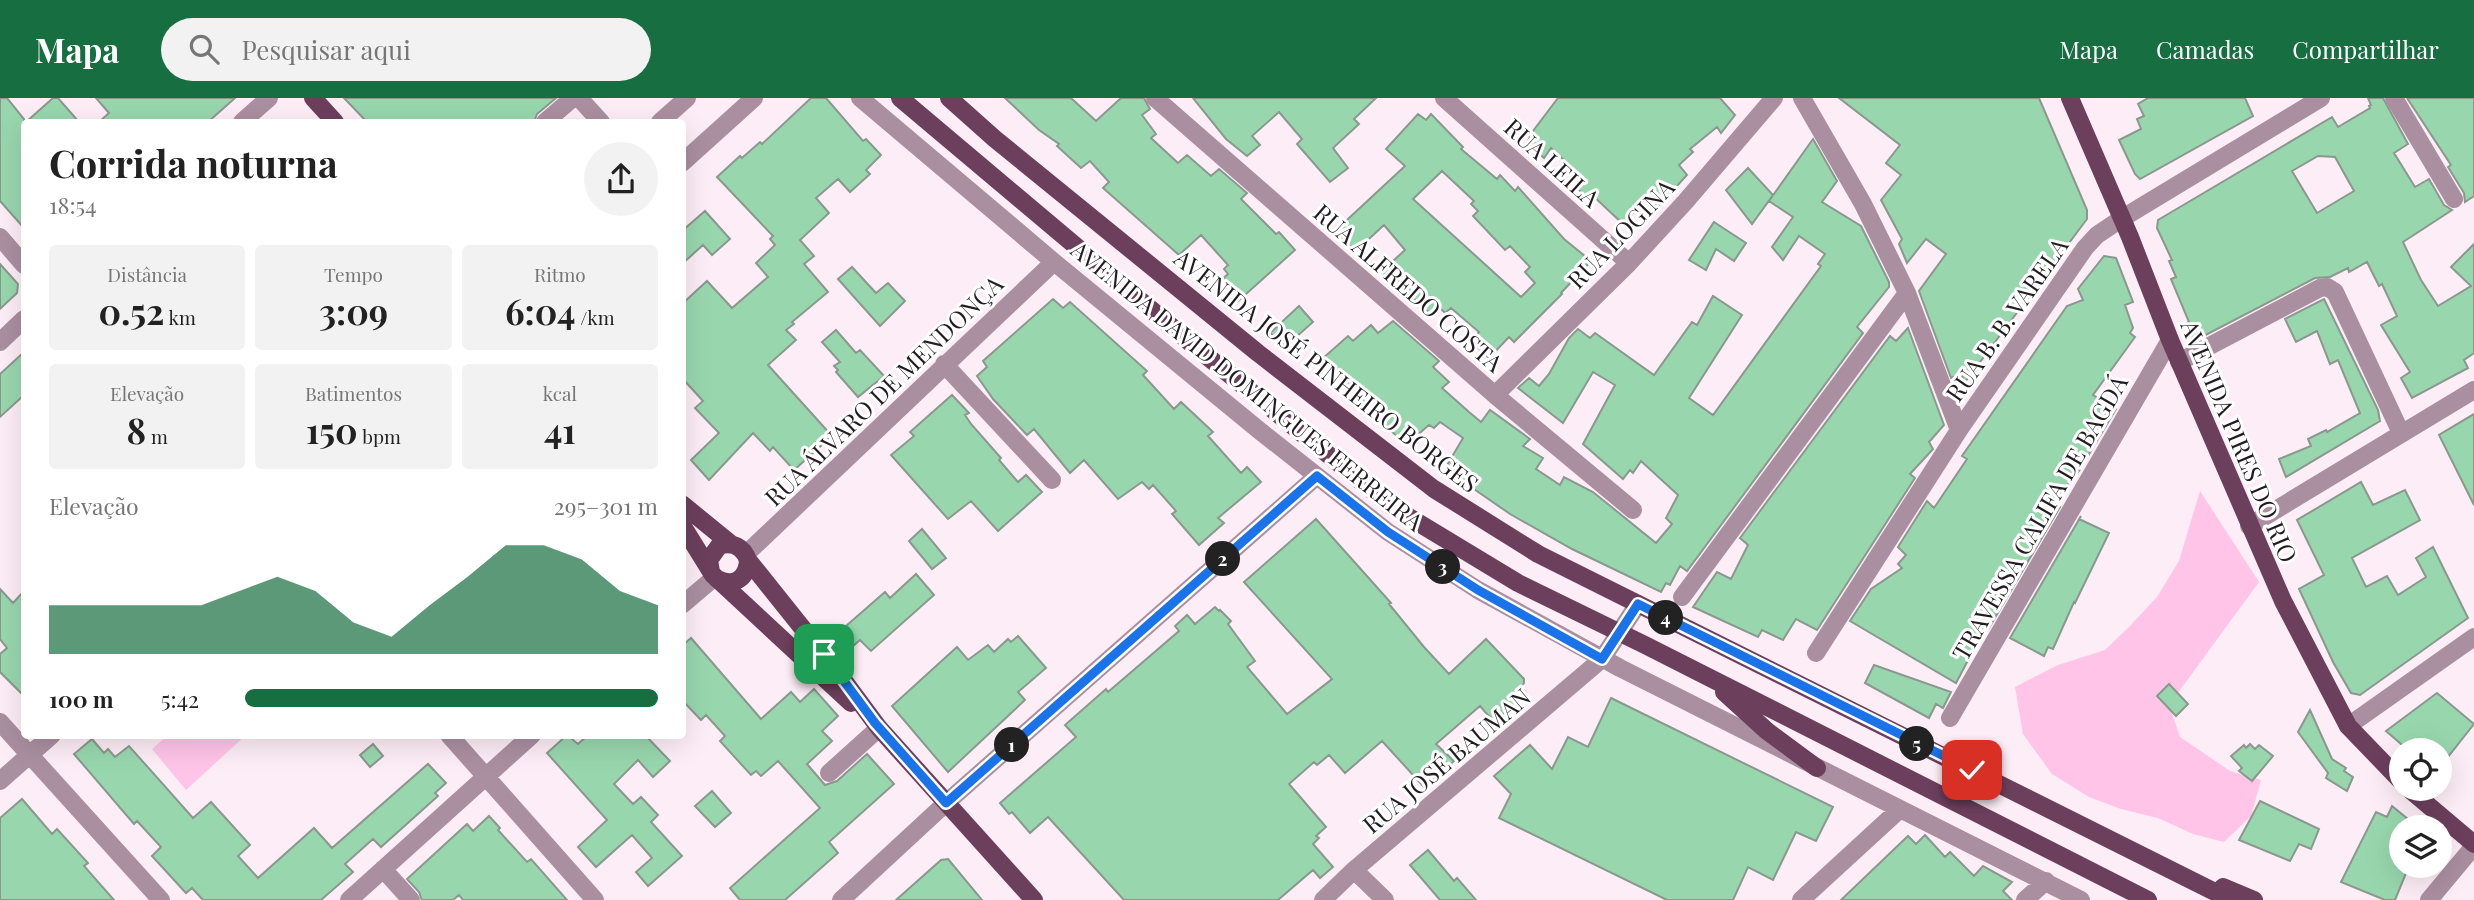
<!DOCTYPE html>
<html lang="pt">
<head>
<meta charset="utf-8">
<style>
	:root { --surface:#fff; --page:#f2f2f2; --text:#222; --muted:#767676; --accent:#176e41 }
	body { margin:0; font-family:"Playfair Display",serif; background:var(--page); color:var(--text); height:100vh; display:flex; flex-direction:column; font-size:26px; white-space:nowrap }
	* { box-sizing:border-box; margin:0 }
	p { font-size:23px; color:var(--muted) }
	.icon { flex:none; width:38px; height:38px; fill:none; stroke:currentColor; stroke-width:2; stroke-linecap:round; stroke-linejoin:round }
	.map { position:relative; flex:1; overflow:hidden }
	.details { position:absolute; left:21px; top:21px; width:665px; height:620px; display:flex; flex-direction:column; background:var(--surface); border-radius:7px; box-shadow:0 7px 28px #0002 }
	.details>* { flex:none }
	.controls { position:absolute; left:2389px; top:640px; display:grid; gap:14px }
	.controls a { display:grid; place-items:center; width:63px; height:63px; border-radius:50%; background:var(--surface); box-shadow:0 7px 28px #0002; font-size:35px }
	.pin { position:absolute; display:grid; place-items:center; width:60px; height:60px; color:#fff; margin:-30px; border-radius:14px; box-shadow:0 4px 10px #0006 }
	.km { position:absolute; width:35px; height:35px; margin:-18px; border-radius:50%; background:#222; color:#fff; font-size:19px; line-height:35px; text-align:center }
	.round { display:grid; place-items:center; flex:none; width:74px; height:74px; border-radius:37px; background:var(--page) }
	.overview { display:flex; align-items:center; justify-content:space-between; height:119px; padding:0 28px }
	h1 { font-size:38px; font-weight:700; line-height:52px }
	.metrics { display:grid; grid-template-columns:repeat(3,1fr); gap:10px; height:119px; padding:7px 28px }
	.metrics div { display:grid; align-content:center; border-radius:7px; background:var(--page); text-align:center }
	.metrics b { font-size:35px; font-weight:700 }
	.metrics small { font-size:19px; font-weight:400 }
	.metrics p { font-size:19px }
	.chart { height:196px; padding:14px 28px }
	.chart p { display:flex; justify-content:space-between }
	.chart svg { width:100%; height:126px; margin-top:7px; fill:var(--accent); opacity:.7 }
	ul { padding:0 28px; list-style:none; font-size:23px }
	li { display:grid; grid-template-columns:112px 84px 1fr; align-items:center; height:52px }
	li i { height:18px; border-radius:9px; background:var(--accent) }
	header { display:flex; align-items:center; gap:42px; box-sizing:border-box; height:98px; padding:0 35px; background:var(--accent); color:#fff }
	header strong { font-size:33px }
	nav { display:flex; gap:38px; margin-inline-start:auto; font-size:24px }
	.search { width:490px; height:63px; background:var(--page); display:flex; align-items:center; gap:18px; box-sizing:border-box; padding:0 24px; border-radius:38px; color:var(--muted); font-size:26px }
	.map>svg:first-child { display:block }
	.green { fill:#ffc4e8 }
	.building { fill:#98d7ae; stroke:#8a988e; stroke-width:2; fill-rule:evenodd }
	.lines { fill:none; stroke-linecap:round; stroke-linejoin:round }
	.minor { stroke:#aa8fa0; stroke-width:18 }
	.major { stroke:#6c3f5c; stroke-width:18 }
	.route-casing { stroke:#fff; stroke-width:14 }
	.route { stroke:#1a73e8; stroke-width:9 }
	.labels { text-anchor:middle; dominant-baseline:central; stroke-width:6; stroke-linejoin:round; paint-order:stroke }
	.street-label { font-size:24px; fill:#221c20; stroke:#fff }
</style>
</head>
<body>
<header>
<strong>Mapa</strong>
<div class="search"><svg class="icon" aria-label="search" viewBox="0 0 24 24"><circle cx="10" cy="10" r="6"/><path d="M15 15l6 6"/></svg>Pesquisar aqui</div>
<nav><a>Mapa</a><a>Camadas</a><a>Compartilhar</a></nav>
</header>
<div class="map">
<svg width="2474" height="802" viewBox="0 0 2474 802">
	<rect width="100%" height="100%" fill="#fdedf6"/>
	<path class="green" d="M2200 393 2259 484 2169 607 2180 639 2230 673 2261 682 2251 718 2224 744 2193 736 2158 720 2121 711 2089 699 2052 676 2023 636 2015 589 2058 567 2105 552 2129 529 2157 499 2179 463Z
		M168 637H246L186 692 152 651Z"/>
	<path class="building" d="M0 0H7L24 21V130L0 103Z
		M53 0H58L79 24H26Z
		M96 0H235L208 24H99L109 15Z
		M344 0H556L537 16 534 24H367Z
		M811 0H826L863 43 866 41 881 57 866 72 870 76 850 94 838 81 816 100 829 115 800 142 814 158 804 166 828 194 792 224 794 226 786 232 796 242 768 267 832 338 794 372 773 349 770 353 753 335 709 382 691 362 719 335 695 310 703 303 682 280V206L707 183 732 210 768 179 756 165 775 147 770 141 773 138 717 79 740 58 742 60 760 44 762 46Z
		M1005 0H1071L1096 23 1121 0H1144L1150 11 1142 17 1156 36 1151 40 1178 65 1187 57 1211 78 1219 71 1247 95 1241 101 1276 136 1279 134 1295 152 1235 206 1214 188 1228 176 1224 171 1228 167 1201 137 1179 157 1103 90 1109 84 1090 63 1081 70 1057 48 1059 46 1039 32Z
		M1193 0H1376L1354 21 1359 26 1333 50 1348 70 1330 84 1297 46 1302 41 1279 14 1252 38 1260 47 1247 58 1226 41Z
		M1558 0H1720L1735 17 1721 35 1717 29 1690 51 1693 54 1679 67 1687 77 1652 115 1642 105 1623 126 1590 95 1587 99 1570 84 1578 75 1551 50 1544 60 1527 45 1533 33Z
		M1839 0H2039L2087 112V121L1965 284 1961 276 1951 280 1919 193 1946 156 1926 141 1907 165 1899 146 1902 141 1881 102 1901 77 1886 65 1900 47Z
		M2148 0H2245L2253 18 2140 81 2135 76 2119 42 2141 31 2137 21 2144 18 2138 6Z
		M2368 0H2383L2408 46 2394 55 2415 89 2429 81 2444 107 2452 112 2403 144 2421 182 2438 208 2471 188 2451 169 2474 146V255L2464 262 2468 270 2412 300 2401 280 2410 274 2381 227 2397 218 2382 186 2379 188 2367 164 2349 174 2348 170 2330 179 2315 180 2194 243 2187 225 2189 224 2171 181 2176 179 2169 163 2172 162 2157 130 2158 122 2332 19 2338 29 2370 10 2369 8 2371 7ZM2318 58 2335 59 2354 93 2317 115 2292 73Z
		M2407 0H2474V98L2465 104 2464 95 2448 69 2451 67Z
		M1418 16 1426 22 1431 16 1463 49 1461 51 1497 81 1500 77 1515 93 1518 89 1564 141 1591 163 1561 195 1562 196 1514 244 1509 239 1489 260 1471 243 1479 234 1451 210 1445 215 1439 209 1431 216 1381 174 1405 152 1384 127 1356 153 1334 134 1405 68 1386 51ZM1442 73 1474 103 1471 106 1478 113 1473 118 1505 152 1510 148 1530 169 1525 174 1535 185 1521 199 1413 101Z
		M1813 41 1837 83 1822 104 1861 128 1889 184V189L1857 229 1863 235 1687 473 1680 468 1670 487 1666 485 1661 494 1572 451 1510 416 1471 389 1446 369 1463 340 1440 324 1434 330 1429 327 1407 346 1351 301 1355 299 1322 261 1348 238 1353 243 1371 227 1378 235 1393 223 1439 263 1433 269 1449 284 1442 290 1469 314 1481 324 1490 312 1530 341 1523 348 1543 360 1536 371 1560 387 1564 379 1593 394 1656 445 1672 426 1666 420 1678 397 1641 363 1633 375 1630 372 1623 381 1583 346 1615 287 1593 274 1563 325 1518 290 1529 280 1539 288 1549 276 1569 240 1578 231 1590 240 1595 235 1654 277 1692 224 1697 227 1713 198 1742 217 1689 300 1713 317 1821 168 1818 166 1825 156 1799 138 1783 162 1772 149 1793 119 1769 103Z
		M1748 70 1773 97 1752 126 1726 92Z
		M705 113 730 141 712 157 703 147 682 166V133Z
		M1714 124 1746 145 1734 163 1716 151 1706 172 1689 162Z
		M2104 158 2116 160 2133 204 2125 207 2133 230 2130 235 2135 239 2093 297 2116 311 2079 373 2061 395 2064 397 2057 408 2060 409 1989 530 1986 528 1956 585 1850 523 1871 491 1902 470 1898 466 1906 457 1898 449 1927 403 1934 410 1967 361 1962 358 2067 208 2083 202 2078 191Z
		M0 166 18 186 17 195 0 211Z
		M852 169 876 195 888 185 905 203 880 228 838 181Z
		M1053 201 1063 210 1070 204 1147 273 1143 277 1174 311 1181 304 1213 334 1208 338 1241 375 1247 369 1261 384 1218 420 1224 425 1199 447 1172 416 1176 413 1153 387 1149 391 1142 384 1118 401 1084 362 1070 375 1034 331 1027 337 993 301 977 278 987 269 983 263Z
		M2324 201 2378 312 2380 323 2286 379 2279 361 2311 348 2308 341 2326 332 2327 334 2360 315 2338 262 2330 266 2317 233 2296 244 2285 221Z
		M1299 208 1313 224 1286 248 1270 235Z
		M1908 230 1944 327 1929 344 1933 351 1910 376 1915 380 1817 532 1796 521 1783 542 1762 532 1758 539 1693 509 1717 474 1731 481 1748 447 1740 440 1890 238 1896 243Z
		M836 232 856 255 860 252 884 278 858 299 836 274 838 272 834 268 840 264 822 244Z
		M24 254V297L0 319V276Z
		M952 297 969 315 965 317 971 326 1001 360 999 362 1018 384 1026 377 1042 394 998 433 971 403 948 421 891 357 914 338 910 334Z
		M2474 316V407L2439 337Z
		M2361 384 2373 407 2405 392 2420 422 2352 460 2366 489 2387 478 2398 497 2426 479 2416 460 2433 449 2468 520 2360 597 2351 595 2333 564 2299 491 2324 477 2297 422Z
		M2081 418 2079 421 2109 435 2075 505 2074 504 2053 551 2048 549 2044 558 2010 540Z
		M1316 421 1391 505 1389 506 1424 549 1449 576 1486 541 1524 581V585L1521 589 1526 595 1494 624 1480 608 1436 646 1454 663 1424 689 1382 643 1345 675 1329 657 1317 667 1314 664 1289 686 1326 729 1316 738 1319 740 1313 746 1333 769 1320 780 1313 772 1278 802H1124L1048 719 1030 735 1012 714 1009 716 1000 705 1076 639 1065 627 1106 591 1108 594 1179 533 1175 528 1187 517 1195 526 1215 509 1219 513 1220 512 1231 523 1228 526 1255 563 1247 569 1287 616 1332 581 1244 484Z
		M922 431 946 460 932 471 909 443Z
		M916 476 934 497 871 553 860 542 844 556 831 541 885 494 890 500Z
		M0 491 13 505 24 493V598L0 574V556L7 550 0 541Z
		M1018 538 1046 570 1018 594 1025 602 948 674 892 608 957 549 968 562 988 547 994 554 1008 541 1011 544Z
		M691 540 761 621 791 594 800 604 814 591 838 618 822 633 832 643 807 666 825 687 837 683 867 656 894 686 829 744 838 755 785 802H740L730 790 820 710 778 663 761 678 756 673 751 677 720 643 725 638 706 617 701 622 682 602V548Z
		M1874 567 1951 594 1943 610 1936 606 1929 620 1865 585Z
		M2169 586 2188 606 2176 618 2157 598Z
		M2437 595 2474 626 2440 669V653H2409L2386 633Z
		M1611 600 1833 709 1816 743 1796 734 1773 782 1748 769 1733 802H1667L1499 720 1511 696 1494 678 1530 647 1552 671 1568 639 1588 649Z
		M2310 612 2332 661 2346 670 2344 673 2353 679 2347 693 2326 680 2328 675 2298 634Z
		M567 637 578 646 588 637H645L670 663 653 679 638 662 614 686 633 706 641 699 658 717 651 724 682 758 648 788 636 774 652 760 632 737 596 769 578 749 607 722 547 655Z
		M92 641 104 655 108 651 115 659 129 648 193 720 211 704 250 747 238 758 258 780 314 730 332 750 428 666 446 685 435 695 438 698 381 749 373 741 345 766 353 774 321 802H203L192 790 186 795 152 758 161 749 137 723 134 726 74 656Z
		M373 646 383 658 370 669 360 657Z
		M2250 646 2255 651 2259 647 2273 658 2252 683 2239 673 2242 670 2231 658 2244 647 2246 650Z
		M712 693 731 715 715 729 695 708Z
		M22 701 52 736 57 731 88 765 84 768 114 802H0V720Z
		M2260 703 2319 731 2311 751 2299 746 2290 763 2239 742Z
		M2392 708 2419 730H2401V768H2409L2395 802H2385L2341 784 2376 714 2387 719Z
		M489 718 500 730 498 732 527 764 531 761 567 802H463L459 797 453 802H422L419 794 407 781 467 726 473 733Z
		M1925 737 1945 759 1950 754 1974 778 1983 768 2012 784 2003 793 2012 802H1841L1908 738 1916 746Z
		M1428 752 1454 783 1457 780 1476 802H1440L1410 767Z
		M948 761 982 802H896L941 762Z"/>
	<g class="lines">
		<path class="minor" d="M579 0 601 24
			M860 0 1054 164 1260 333 1388 434 1478 492 1620 570 2081 802
			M1155 0 1495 297 1633 412
			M1444 0 1629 165
			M1802 0 1863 106 1907 195 1959 332
			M2394 0 2454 101
			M242 24 269 0
			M545 24 573 0
			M660 24 687 0
			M682 65 754 0
			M0 139 24 167
			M0 244 24 221
			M2179 264 2320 190 2327 189 2335 194 2401 335
			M944 266 1052 382
			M1495 297 1629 165 1686 103 1774 0
			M2249 428 2474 292
			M746 456 1054 164
			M1682 499 1907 195
			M682 507 715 479
			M1816 555 1959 332 2085 150 2097 137 2121 121 2321 0
			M1950 620 2170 242
			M0 624 161 802
			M2348 628 2474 539
			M449 637 595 802
			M829 675 879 630
			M0 683 52 637
			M383 771 411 802
			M1354 772 1385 802
			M349 802 532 637
			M841 802 946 705 1317 378
			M1323 802 1354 772 1602 561 1638 506
			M1801 802 1900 711
			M2025 802 2046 783
			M2429 802 2474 748"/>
		<path class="major" d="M313 0 335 24
			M900 0 1192 246 1394 410 1518 485 1645 547 2148 802
			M949 0 995 41 1258 255 1434 391 1538 456 2231 802
			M2070 0 2130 139 2170 242 2283 503 2348 628 2401 683
			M682 406 731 446
			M682 427 713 477 851 605
			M711 474 709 462 719 448C733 443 743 449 748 462L836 572 879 630 1034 802
			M717 481C734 489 747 481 748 462
			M1724 594 1767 633 1817 670
			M2409 691 2474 746
			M2223 789 2254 802"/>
	</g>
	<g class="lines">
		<defs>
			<path id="route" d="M824 556 875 625 946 705 1317 378 1388 434 1478 492 1602 561 1638 506 1972 672"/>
		</defs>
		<use href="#route" class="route-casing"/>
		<use href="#route" class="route"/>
	</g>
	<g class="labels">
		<g class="street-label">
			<text transform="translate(1553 64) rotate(42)">RUA LEILA</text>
			<text transform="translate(1620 135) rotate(-46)">RUA LOGINA</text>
			<text transform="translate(1409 189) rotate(41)">RUA ALFREDO COSTA</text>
			<text transform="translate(2006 221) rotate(-55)">RUA B. B. VARELA</text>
			<text transform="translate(1327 272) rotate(38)">AVENIDA JOSÉ PINHEIRO BORGES</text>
			<text transform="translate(1248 287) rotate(39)">AVENIDA DAVID DOMINGUES FERREIRA</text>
			<text transform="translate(883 292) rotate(-44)">RUA ÁLVARO DE MENDONÇA</text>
			<text transform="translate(2240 343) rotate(67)">AVENIDA PIRES DO RIO</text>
			<text transform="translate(2039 419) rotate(-60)">TRAVESSA CALIFA DE BAGDÁ</text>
			<text transform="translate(1446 662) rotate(-40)">RUA JOSÉ BAUMAN</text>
		</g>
	</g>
</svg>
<div class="controls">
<a><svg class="icon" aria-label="locate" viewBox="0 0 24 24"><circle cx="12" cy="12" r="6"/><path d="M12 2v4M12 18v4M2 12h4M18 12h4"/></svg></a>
<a><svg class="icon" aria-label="layers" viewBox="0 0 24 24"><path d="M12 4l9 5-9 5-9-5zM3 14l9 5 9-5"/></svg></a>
</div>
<div class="pin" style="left:824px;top:556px;background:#1e9e55"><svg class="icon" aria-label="arrive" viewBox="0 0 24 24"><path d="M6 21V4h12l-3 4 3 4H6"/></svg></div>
<div class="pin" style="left:1972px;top:672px;background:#d93025"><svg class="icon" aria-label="check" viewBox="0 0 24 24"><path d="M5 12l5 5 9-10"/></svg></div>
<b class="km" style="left:1012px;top:647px">1</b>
<b class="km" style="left:1223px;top:461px">2</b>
<b class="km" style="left:1443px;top:469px">3</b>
<b class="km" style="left:1666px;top:520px">4</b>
<b class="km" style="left:1917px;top:646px">5</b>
<section class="details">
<div class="overview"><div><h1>Corrida noturna</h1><p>18:54</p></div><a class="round"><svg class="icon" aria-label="share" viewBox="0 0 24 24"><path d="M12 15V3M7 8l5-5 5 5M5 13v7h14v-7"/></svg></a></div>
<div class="metrics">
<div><p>Distância</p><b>0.52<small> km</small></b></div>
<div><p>Tempo</p><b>3:09</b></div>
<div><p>Ritmo</p><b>6:04<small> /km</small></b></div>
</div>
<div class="metrics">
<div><p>Elevação</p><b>8<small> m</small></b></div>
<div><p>Batimentos</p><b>150<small> bpm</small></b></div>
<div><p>kcal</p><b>41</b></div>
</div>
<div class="chart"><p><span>Elevação</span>295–301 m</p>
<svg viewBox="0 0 160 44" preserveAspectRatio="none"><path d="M0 44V27L10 27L20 27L30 27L40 27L50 22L60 17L70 22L80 33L90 38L100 27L110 17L120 6L130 6L140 11L150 22L160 27V44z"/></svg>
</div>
<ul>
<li><b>100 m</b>5:42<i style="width:100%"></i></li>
</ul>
</section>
</div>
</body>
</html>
